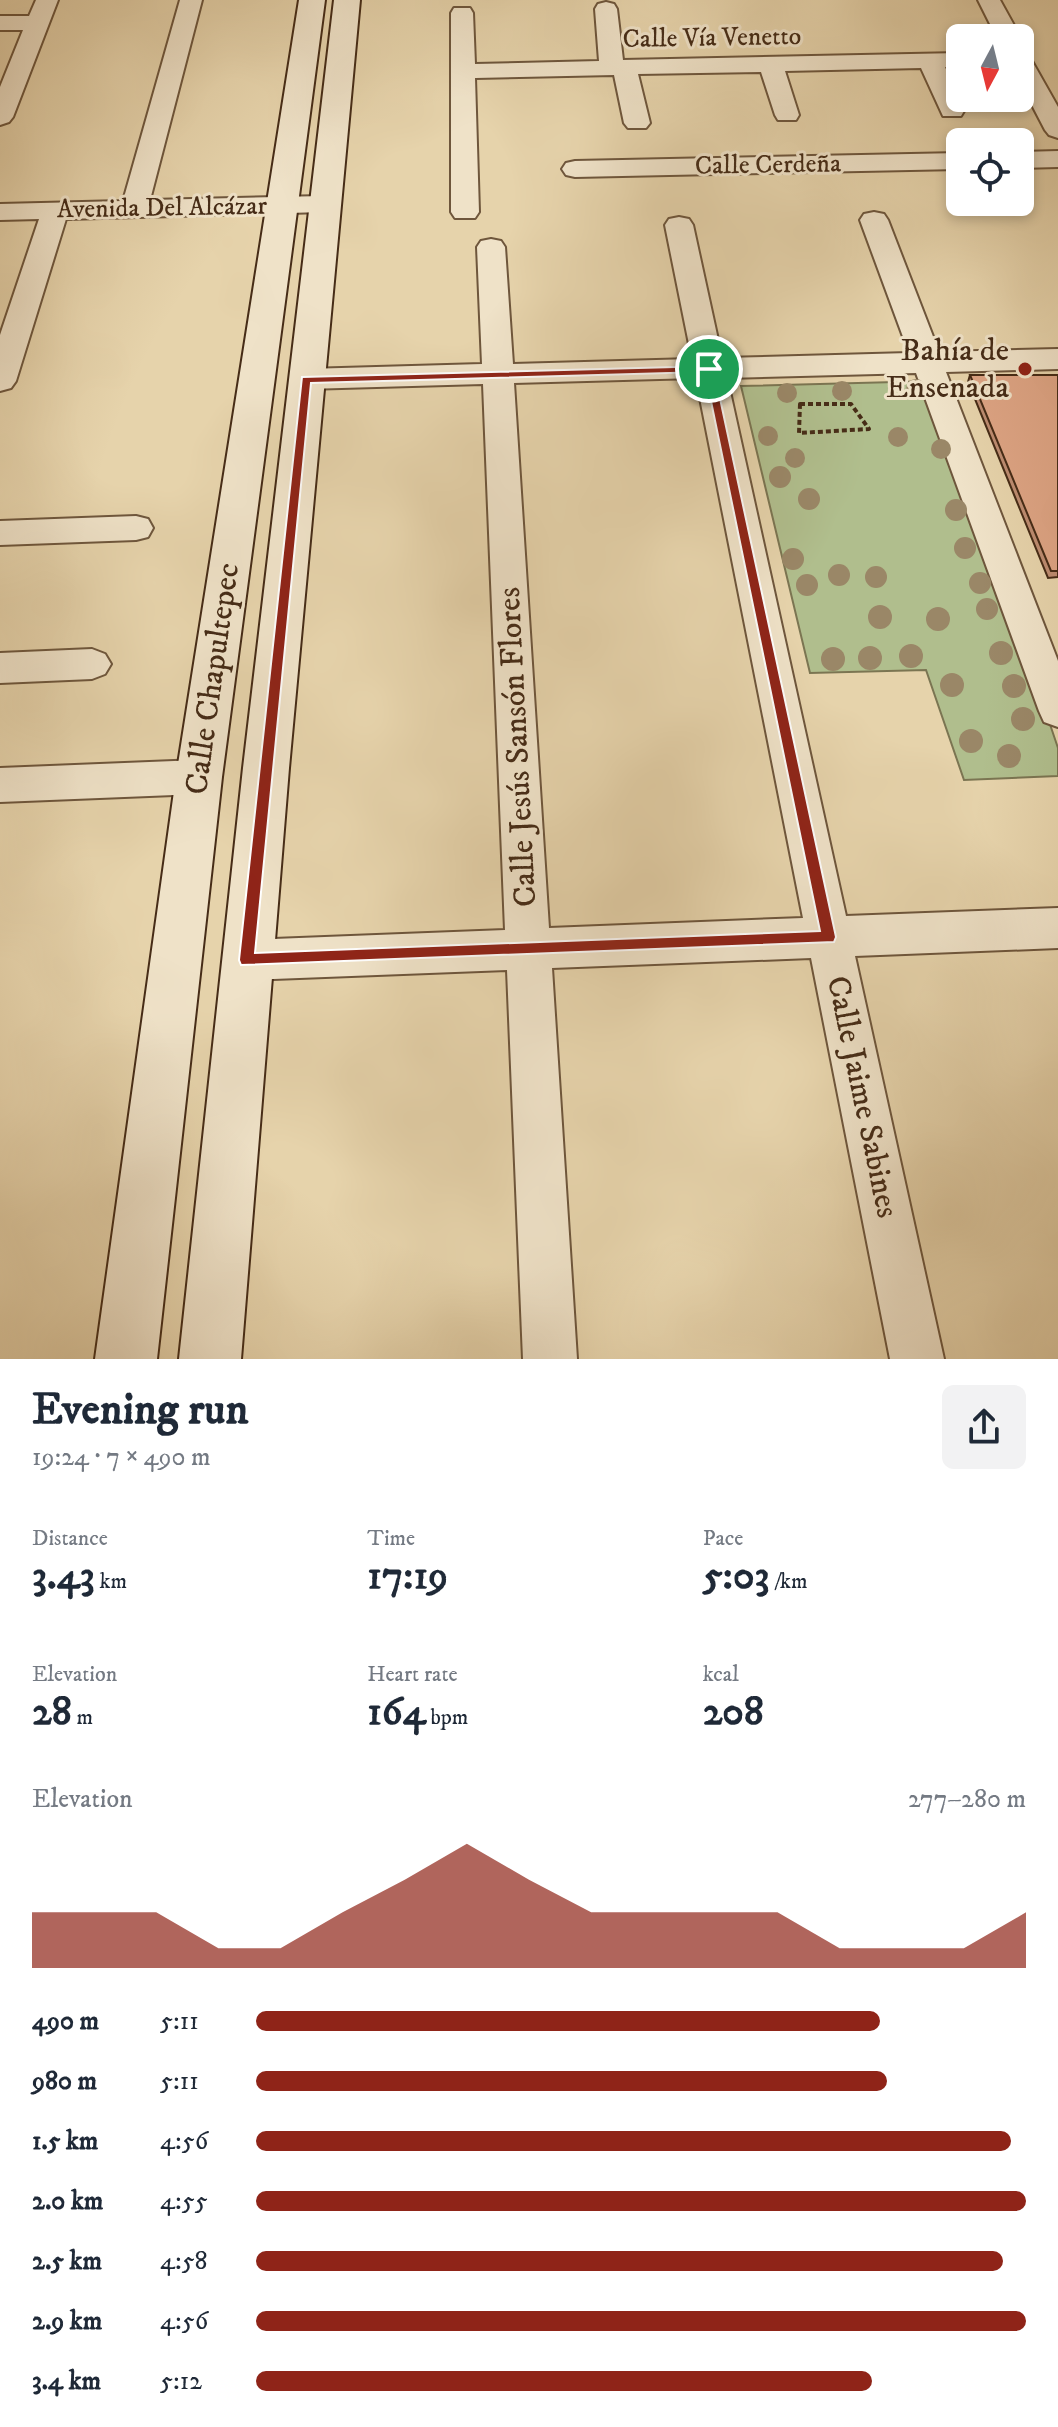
<!DOCTYPE html>
<html lang="en">
<head>
<meta charset="utf-8">
<style>
	:root { --surface:#fff; --page:#f2f2f3; --text:#1f2937; --muted:#747a83; --accent:#8f2418 }
	body { margin:0; font-family:"IM FELL DW Pica",serif; background:var(--page); color:var(--text); height:100vh; display:flex; flex-direction:column; font-size:30px; white-space:nowrap }
	* { box-sizing:border-box; margin:0 }
	p { font-size:26px; color:var(--muted) }
	.icon { flex:none; width:44px; height:44px; fill:none; stroke:currentColor; stroke-width:2; stroke-linecap:round; stroke-linejoin:round }
	.map { position:relative; height:1359px; overflow:hidden }
	.drawer { display:flex; flex-direction:column; background:var(--surface); flex:1 }
	.drawer>* { flex:none }
	.needle { width:52px; rotate:187deg }
	.controls { position:absolute; left:946px; top:24px; display:grid; gap:16px }
	.controls a { display:grid; place-items:center; width:88px; height:88px; border-radius:12px; background:var(--surface); box-shadow:0 4px 12px #0003; font-size:40px }
	.pin { position:absolute; display:grid; place-items:center; width:68px; height:68px; color:#fff; margin:-34px; border:4px solid #fff; border-radius:50%; box-shadow:0 2px 8px #0007 }
	.round { display:grid; place-items:center; flex:none; width:84px; height:84px; border-radius:12px; background:var(--page) }
	.headline { display:flex; align-items:center; justify-content:space-between; height:136px; padding:0 32px }
	h1 { font-size:44px; font-weight:700; line-height:60px }
	.stats { display:grid; grid-template-columns:repeat(3,1fr); gap:12px; height:136px; padding:8px 32px }
	.stats div { display:grid; align-content:center }
	.stats b { font-size:40px; font-weight:700 }
	.stats small { font-size:22px; font-weight:400 }
	.stats p { font-size:22px }
	.chart { height:224px; padding:16px 32px }
	.chart p { display:flex; justify-content:space-between }
	.chart svg { width:100%; height:144px; margin-top:8px; fill:var(--accent); opacity:.7 }
	ul { padding:0 32px; list-style:none; font-size:26px }
	li { display:grid; grid-template-columns:128px 96px 1fr; align-items:center; height:60px }
	li i { height:20px; border-radius:10px; background:var(--accent) }
	.map>svg:first-child { display:block }
	.green { fill:#b0be8d; stroke:#7b7552; stroke-width:2 }
	.lines { fill:none; stroke-linecap:round; stroke-linejoin:round }
	.minor-casing { stroke:#6e563c; stroke-width:4 }
	.secondary-casing { stroke:#462c17; stroke-width:4 }
	.path { stroke:#462c17; stroke-width:4; stroke-dasharray:5 3; stroke-linecap:butt }
	.minor { fill:#efe2c8; fill-rule:evenodd }
	.secondary { fill:#efe2c8; fill-rule:evenodd }
	.tree { fill:#9a8767 }
	.wall { fill:#be8d72; stroke:#462c17; stroke-width:2 }
	.building { fill:#dda484; stroke:#462c17; stroke-width:2 }
	.route { fill:#8f2418; stroke:#fff; stroke-width:2; fill-rule:evenodd }
	.poi-dot { fill:#8f2418; stroke:#efe2c8; stroke-width:3 }
	.labels { text-anchor:middle; dominant-baseline:central; stroke-width:6; stroke-linejoin:round; paint-order:stroke }
	.far-street-label { font-size:26px; fill:#462c17; stroke:#efe2c8 }
	.poi-label { font-size:32px; fill:#462c17; stroke:#efe2c8; text-anchor:end }
	.street-label { font-size:32px; fill:#462c17; stroke:#efe2c8 }
</style>
</head>
<body>
<div class="map">
<svg width="1058" height="1359" viewBox="0 0 1058 1359">
	<rect width="100%" height="100%" fill="#e6d3ab"/>
	<filter id="stains"><feTurbulence type="fractalNoise" baseFrequency=".0025" numOctaves="4"/><feColorMatrix values="0 0 0 0 .2 0 0 0 0 .09 0 0 0 0 .02 0 0 0 .5 -.17"/></filter>
	<radialGradient id="worn" r=".72"><stop offset=".6" stop-color="#630" stop-opacity="0"/><stop offset="1" stop-color="#630" stop-opacity=".3"/></radialGradient>
	<path class="green" d="M934 381 1058 748V776L964 780 926 670 810 673 741 386Z"/>
	<g class="lines">
		<defs>
			<path id="minor" d="M36 0H58L13 117 9 122 0 125V87L23 30H0V16H29Z
				M180 0H202L150 200 323 196 333 198 337 204 333 210 323 212 66 219 16 381 11 388 0 391V335L39 219 0 220V204L123 201Z
				M978 0H1000L1021 38 1020 39 997 38Z
				M606 2 614 4 617 9 623 60 960 53V67H945L964 111 961 116H943L921 68 785 71 799 115 796 120H778L775 115 761 72 638 74 650 123 646 128H628L624 123 614 75 475 78 479 212 475 218H455L451 212V13L454 8H470L473 13 475 64 599 61 595 9 598 4Z
				M1020 52 1028 54 1058 107V138L1049 135 1045 130 1020 82Z
				M1058 151V167L1020 168V152Z
				M960 153V169L575 177 566 175 562 169 566 163 575 161Z
				M874 212 884 214 888 220 939 352 1058 349V369L946 372 1058 661V727L1044 722 1039 711 916 373 727 378 846 916 1058 908V948L855 956 944 1359H890L811 958 552 968 577 1359H523L507 970 247 980 231 974 225 960 231 946 247 940 505 930 483 384 306 389 295 386 290 379 295 372 306 369 482 364 477 247 481 241 491 239 501 241 505 247 513 364 692 359 665 225 669 219 679 217 689 219 693 225 722 358 909 353 860 220 864 214ZM696 378 803 918 549 928 514 383Z
				M136 516 148 519 153 528 148 537 136 540 0 545V521Z
				M92 649 105 654 111 664 105 674 92 679 0 683V653Z
				M199 760 213 765 219 777 213 789 199 794 0 802V768Z"/>
			<path id="secondary" d="M299 0H325L222 777 157 1359H95L176 777Z
				M334 0H360L289 768 241 1359H179L243 768Z"/>
		</defs>
		<use href="#minor" class="minor-casing"/>
		<use href="#secondary" class="secondary-casing"/>
		<path class="path" d="M800 404H851L869 429 799 433Z"/>
		<use href="#minor" class="minor"/>
		<use href="#secondary" class="secondary"/>
	</g>
	<g class="tree">
		<circle cx="916" cy="389" r="10"/>
		<circle cx="842" cy="391" r="10"/>
		<circle cx="787" cy="393" r="10"/>
		<circle cx="768" cy="436" r="10"/>
		<circle cx="898" cy="437" r="10"/>
		<circle cx="941" cy="449" r="10"/>
		<circle cx="795" cy="458" r="10"/>
		<circle cx="780" cy="477" r="11"/>
		<circle cx="809" cy="499" r="11"/>
		<circle cx="956" cy="510" r="11"/>
		<circle cx="965" cy="548" r="11"/>
		<circle cx="793" cy="559" r="11"/>
		<circle cx="839" cy="575" r="11"/>
		<circle cx="876" cy="577" r="11"/>
		<circle cx="980" cy="583" r="11"/>
		<circle cx="807" cy="585" r="11"/>
		<circle cx="987" cy="609" r="11"/>
		<circle cx="880" cy="617" r="12"/>
		<circle cx="938" cy="619" r="12"/>
		<circle cx="1001" cy="653" r="12"/>
		<circle cx="911" cy="656" r="12"/>
		<circle cx="870" cy="658" r="12"/>
		<circle cx="833" cy="659" r="12"/>
		<circle cx="952" cy="685" r="12"/>
		<circle cx="1014" cy="686" r="12"/>
		<circle cx="1023" cy="719" r="12"/>
		<circle cx="971" cy="741" r="12"/>
		<circle cx="1009" cy="756" r="12"/>
	</g>
	<path class="wall" d="M970 375H1058V577L1048 578 968 382Z"/>
	<path class="building" d="M970 375H1058V571H1051Z"/>
	<path class="route" d="M713 366 836 937 834 942 241 965 239 960 302 377ZM705 372 820 931 255 953 311 383Z"/>
	<circle class="poi-dot" cx="1025" cy="369" r="8"/>
	<g class="labels">
		<g class="far-street-label">
			<text transform="translate(712 38) rotate(-1)">Calle Vía Venetto</text>
			<text transform="translate(768 165) rotate(-1)">Calle Cerdeña</text>
			<text transform="translate(162 208) rotate(-1)">Avenida Del Alcázar</text>
		</g>
		<g class="poi-label">
			<text x="1009" y="351">Bahía de<tspan x="1009" dy="37">Ensenada</tspan></text>
		</g>
		<g class="street-label">
			<text transform="translate(213 679) rotate(-82)">Calle Chapultepec</text>
			<text transform="translate(518 747) rotate(-93)">Calle Jesús Sansón Flores</text>
			<text transform="translate(862 1097) rotate(78)">Calle Jaime Sabines</text>
		</g>
	</g>
	<rect width="100%" height="100%" filter="url(#stains)"/>
	<rect width="100%" height="100%" fill="url(#worn)"/>
</svg>
<div class="controls">
<a><svg class="needle" viewBox="-14 -14 28 28"><path d="M0-13l5 13h-10z" fill="#e53935"/><path d="M0 13l5-13h-10z" fill="#747a83"/></svg></a>
<a><svg class="icon" aria-label="locate" viewBox="0 0 24 24"><circle cx="12" cy="12" r="6"/><path d="M12 2v4M12 18v4M2 12h4M18 12h4"/></svg></a>
</div>
<div class="pin" style="left:709px;top:369px;background:#1e9e55"><svg class="icon" aria-label="arrive" viewBox="0 0 24 24"><path d="M6 21V4h12l-3 4 3 4H6"/></svg></div>
</div>
<section class="drawer">
<div class="headline"><div><h1>Evening run</h1><p>19:24 · 7 × 490 m</p></div><a class="round"><svg class="icon" aria-label="share" viewBox="0 0 24 24"><path d="M12 15V3M7 8l5-5 5 5M5 13v7h14v-7"/></svg></a></div>
<div class="stats">
<div><p>Distance</p><b>3.43<small> km</small></b></div>
<div><p>Time</p><b>17:19</b></div>
<div><p>Pace</p><b>5:03<small> /km</small></b></div>
</div>
<div class="stats">
<div><p>Elevation</p><b>28<small> m</small></b></div>
<div><p>Heart rate</p><b>164<small> bpm</small></b></div>
<div><p>kcal</p><b>208</b></div>
</div>
<div class="chart"><p><span>Elevation</span>277–280 m</p>
<svg viewBox="0 0 160 44" preserveAspectRatio="none"><path d="M0 44V27L10 27L20 27L30 38L40 38L50 27L60 17L70 6L80 17L90 27L100 27L110 27L120 27L130 38L140 38L150 38L160 27V44z"/></svg>
</div>
<ul>
<li><b>490 m</b>5:11<i style="width:81%"></i></li>
<li><b>980 m</b>5:11<i style="width:82%"></i></li>
<li><b>1.5 km</b>4:56<i style="width:98%"></i></li>
<li><b>2.0 km</b>4:55<i style="width:100%"></i></li>
<li><b>2.5 km</b>4:58<i style="width:97%"></i></li>
<li><b>2.9 km</b>4:56<i style="width:100%"></i></li>
<li><b>3.4 km</b>5:12<i style="width:80%"></i></li>
</ul>
</section>
</body>
</html>
